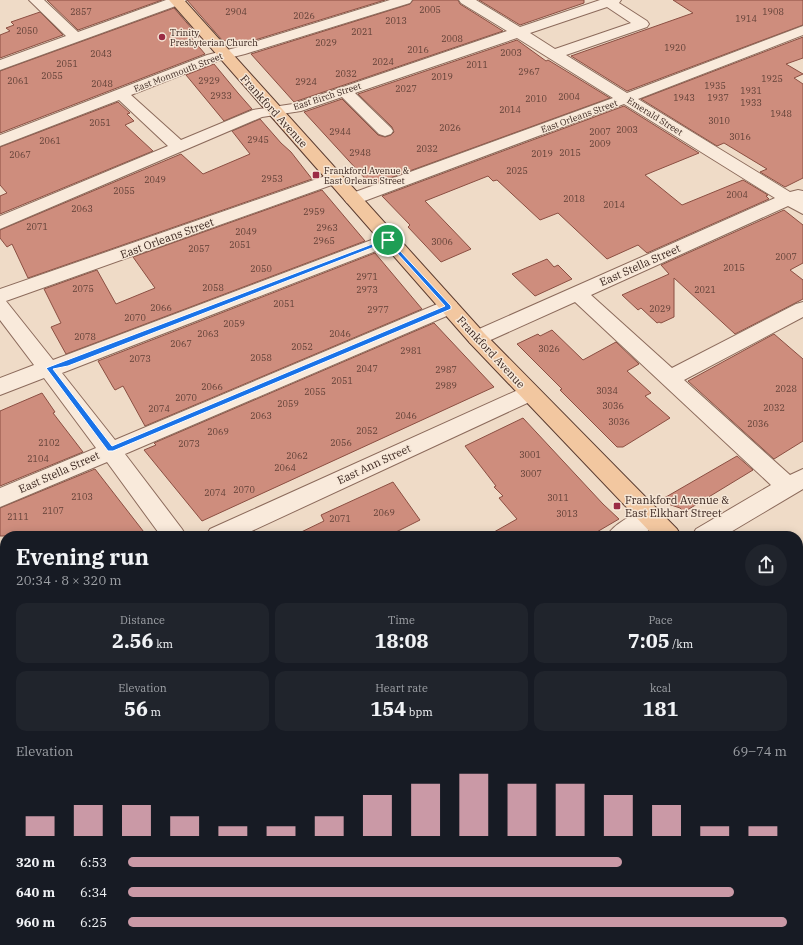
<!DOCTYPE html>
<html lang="en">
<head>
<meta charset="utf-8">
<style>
	:root { --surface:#171b24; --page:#20242c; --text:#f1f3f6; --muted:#9ea1a6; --accent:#ca99a6 }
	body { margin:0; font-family:"IBM Plex Serif",serif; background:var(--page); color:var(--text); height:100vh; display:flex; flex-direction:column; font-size:15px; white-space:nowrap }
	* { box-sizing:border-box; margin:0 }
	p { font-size:13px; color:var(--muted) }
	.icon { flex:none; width:22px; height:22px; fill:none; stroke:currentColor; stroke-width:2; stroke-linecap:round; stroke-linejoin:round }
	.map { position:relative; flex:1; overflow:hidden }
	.panel { position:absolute; left:0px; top:531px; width:803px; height:414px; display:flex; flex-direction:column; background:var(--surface); border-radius:16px 16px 0 0; box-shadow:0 2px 10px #0003 }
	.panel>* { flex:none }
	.pin { position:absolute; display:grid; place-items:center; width:34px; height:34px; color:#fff; margin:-17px; border:2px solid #fff; border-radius:50%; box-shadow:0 1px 4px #0007 }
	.round { display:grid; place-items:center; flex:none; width:42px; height:42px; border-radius:21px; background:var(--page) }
	.head { display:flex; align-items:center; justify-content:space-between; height:68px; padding:0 16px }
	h1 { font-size:22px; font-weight:700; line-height:30px }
	.figures { display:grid; grid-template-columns:repeat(3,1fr); gap:6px; height:68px; padding:4px 16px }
	.figures div { display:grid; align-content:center; border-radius:10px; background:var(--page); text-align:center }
	.figures b { font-size:20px; font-weight:700 }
	.figures small { font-size:11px; font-weight:400 }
	.figures p { font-size:11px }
	.chart { height:112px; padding:8px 16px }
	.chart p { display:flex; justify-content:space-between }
	.chart svg { width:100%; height:72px; margin-top:4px; stroke:var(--accent); stroke-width:6 }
	ul { padding:0 16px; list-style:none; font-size:13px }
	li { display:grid; grid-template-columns:64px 48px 1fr; align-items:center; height:30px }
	li i { height:10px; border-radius:5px; background:var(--accent) }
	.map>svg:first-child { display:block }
	.building { fill:#ce8d7d; stroke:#8b4f42 }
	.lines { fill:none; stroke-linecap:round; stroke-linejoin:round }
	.minor-casing { stroke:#8c6b5c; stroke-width:2 }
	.major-casing { stroke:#5a3b30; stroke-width:2 }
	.minor { fill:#f9eadb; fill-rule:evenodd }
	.major { fill:#f2c7a0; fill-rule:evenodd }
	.route { fill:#1a73e8; stroke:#fff; fill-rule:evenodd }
	.poi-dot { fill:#9b2b44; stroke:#f6e7d7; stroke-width:1.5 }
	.labels { text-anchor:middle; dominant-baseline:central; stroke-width:3; stroke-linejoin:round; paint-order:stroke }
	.number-label { font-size:9px; fill:#604037 }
	.far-poi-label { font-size:9px; fill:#3c2720; stroke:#f6e7d7; text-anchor:start }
	.far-street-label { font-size:9px; fill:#3c2720; stroke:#f6e7d7 }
	.street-label { font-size:11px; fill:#3c2720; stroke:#f6e7d7 }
	.poi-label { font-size:11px; fill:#3c2720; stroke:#f6e7d7; text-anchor:start }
</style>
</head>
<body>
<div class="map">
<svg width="803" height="945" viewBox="0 0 803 945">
	<rect width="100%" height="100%" fill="#efdbc7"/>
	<path class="building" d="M47 0H162L78 30Z
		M187 0H385L242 44 222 40Z
		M413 0H458L460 4 503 31 294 102 251 54 410 4Z
		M479 0H584V3L520 25Z
		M673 0H803V25L627 91 571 56 693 13Z
		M174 8 199 37 189 35 205 54 0 133V71Z
		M40 12 63 35 0 58V35L10 31 6 28 14 25 11 22Z
		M803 37V58L786 64 803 74 794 78 803 84V178L785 187 760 172 767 169 724 143 717 146 641 99Z
		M517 40 546 61 548 60 553 63 610 98 371 185 304 112 342 99 378 135 385 137 391 135 394 132 392 127 358 94Z
		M214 64 238 93 252 109 224 121 186 75Z
		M118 102 130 113 127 114 134 121 125 125 153 151 0 214V196L7 193 0 185V147Z
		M624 106 699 153 645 175 682 205 743 180 768 195 766 196 769 199 647 253 638 245 607 259 558 213 540 220 497 180 493 181 488 176 425 201 471 249 441 262 408 227 410 225 382 196Z
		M260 119 281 143 291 152 312 179 28 278 12 244 7 247 0 238V230L181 154 203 174 250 154 232 131Z
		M322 190 365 241 66 354 51 327 61 323 44 289 97 270 116 304 155 288 133 257Z
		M784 210 803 225V263L790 270 803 280V299L735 334 674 278V317L661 323 659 322 657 323 641 308 638 310 622 295 669 274 661 265Z
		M375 253 422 309 145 426 123 386 115 390 113 387 98 361Z
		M547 259 554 267 558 265 572 279 535 296 512 274Z
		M434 323 494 387 202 521 144 450 156 445 154 443Z
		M552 330 583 360 616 342 639 364 627 371 651 393 645 396 670 418 623 447H617L560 390 562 389 517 344 538 334 540 336Z
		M774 334 803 359V441L774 459 688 381Z
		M42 393 55 412 53 413 83 452 0 486V411Z
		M523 418 603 504 619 519 590 536H487L517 519 499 498 503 496 494 487 496 486 465 446Z
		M737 456 753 470 684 512 680 508 659 501Z
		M95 469 147 536H0V508Z
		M393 482 420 520 388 536H293L324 521 321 515Z"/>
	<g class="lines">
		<defs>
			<path id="minor" d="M29 0H44L78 32 166 0H186L184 3 0 70V60L66 36Z
				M390 0H412L410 3 245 54 217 61 131 95 181 140 253 110 293 104 507 31 461 3 459 0H476L520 27 600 0H621L619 3 647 21 649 24 647 27 566 55 627 93 803 26V35L638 99 790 192 798 190 803 191V214L788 206 591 295 672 368 796 304 803 302V317L684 380 790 475 803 469V489L724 536H692L696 529 771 485 575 302 484 343 477 345 470 343 467 338 470 333 775 198 624 104 359 203 353 205 347 203 344 199 347 195 613 98 517 38 355 93 391 128 393 131 391 134 385 136 379 134 342 97 301 111 262 117 0 229V216L168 146 119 100 0 146V135L207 55 235 48ZM607 7 631 23 555 49 530 33Z
				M334 173 340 174 342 178 340 182 6 301 53 360 382 236 388 234 394 236 397 240 394 244 62 373 115 440 442 302 449 300 456 302 459 307 456 312 125 454 182 529 186 536H161L107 462 0 507V488L96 448 44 378 0 395V378L34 365 0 320V289Z
				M529 385 536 387 539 393 536 399 241 536H206L210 529Z
				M650 507 658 510 661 517C651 538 628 536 607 536 613 524 637 512 650 507Z
				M5 625V647L0 649V627Z
				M5 873V904L0 906V876Z
				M213 940H244L246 945H215Z
				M446 940H477L479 945H448Z
				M703 940H735L737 945H705Z"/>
			<path id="major" d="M169 0H184L484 333 677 529 681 536H654L470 343Z
				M798 658 803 660V687L798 685Z"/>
		</defs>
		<use href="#minor" class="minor-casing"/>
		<use href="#major" class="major-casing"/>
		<use href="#minor" class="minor"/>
		<use href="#major" class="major"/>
	</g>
	<path class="route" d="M388 238 451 306V309L113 451H108L46 368ZM387 242 445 306 112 446 53 369 68 366Z"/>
	<g class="poi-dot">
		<circle cx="162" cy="37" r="4"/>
		<rect x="312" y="171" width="8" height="8" rx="2"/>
		<rect x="613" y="502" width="8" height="8" rx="2"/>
	</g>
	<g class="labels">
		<g class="number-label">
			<text x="430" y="9">2005</text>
			<text x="81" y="11">2857</text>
			<text x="236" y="11">2904</text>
			<text x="773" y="11">1908</text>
			<text x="304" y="15">2026</text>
			<text x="746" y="18">1914</text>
			<text x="396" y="20">2013</text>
			<text x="27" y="30">2050</text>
			<text x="362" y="31">2021</text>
			<text x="452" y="38">2008</text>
			<text x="326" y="42">2029</text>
			<text x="675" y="47">1920</text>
			<text x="418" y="49">2016</text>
			<text x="511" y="52">2003</text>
			<text x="101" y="53">2043</text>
			<text x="383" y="61">2024</text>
			<text x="67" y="63">2051</text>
			<text x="477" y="64">2011</text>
			<text x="529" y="71">2967</text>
			<text x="346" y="73">2032</text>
			<text x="52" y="75">2055</text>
			<text x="442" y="76">2019</text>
			<text x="772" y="78">1925</text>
			<text x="18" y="80">2061</text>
			<text x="209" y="80">2929</text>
			<text x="306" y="81">2924</text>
			<text x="102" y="83">2048</text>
			<text x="715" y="85">1935</text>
			<text x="406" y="88">2027</text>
			<text x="751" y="90">1931</text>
			<text x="221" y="95">2933</text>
			<text x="569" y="96">2004</text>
			<text x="684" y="97">1943</text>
			<text x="718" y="97">1937</text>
			<text x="536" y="98">2010</text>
			<text x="751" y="102">1933</text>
			<text x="510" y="109">2014</text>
			<text x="781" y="113">1948</text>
			<text x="719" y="120">3010</text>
			<text x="100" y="122">2051</text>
			<text x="450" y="127">2026</text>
			<text x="627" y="129">2003</text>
			<text x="340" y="131">2944</text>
			<text x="600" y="131">2007</text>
			<text x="740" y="136">3016</text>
			<text x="258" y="139">2945</text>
			<text x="50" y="140">2061</text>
			<text x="600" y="143">2009</text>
			<text x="427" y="148">2032</text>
			<text x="360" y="152">2948</text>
			<text x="570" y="152">2015</text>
			<text x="542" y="153">2019</text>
			<text x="20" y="154">2067</text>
			<text x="517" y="170">2025</text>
			<text x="272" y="178">2953</text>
			<text x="155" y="179">2049</text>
			<text x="124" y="190">2055</text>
			<text x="737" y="194">2004</text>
			<text x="574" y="198">2018</text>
			<text x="614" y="204">2014</text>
			<text x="82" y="208">2063</text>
			<text x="314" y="211">2959</text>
			<text x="37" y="226">2071</text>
			<text x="327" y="227">2963</text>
			<text x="246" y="231">2049</text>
			<text x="324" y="240">2965</text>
			<text x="442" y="241">3006</text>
			<text x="240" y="244">2051</text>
			<text x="199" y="248">2057</text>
			<text x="786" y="256">2007</text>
			<text x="734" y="267">2015</text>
			<text x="261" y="268">2050</text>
			<text x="367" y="276">2971</text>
			<text x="213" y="287">2058</text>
			<text x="83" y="288">2075</text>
			<text x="367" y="289">2973</text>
			<text x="705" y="289">2021</text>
			<text x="284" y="303">2051</text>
			<text x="161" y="307">2066</text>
			<text x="660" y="308">2029</text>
			<text x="378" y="309">2977</text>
			<text x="135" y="317">2070</text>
			<text x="234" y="323">2059</text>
			<text x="208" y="333">2063</text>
			<text x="340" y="333">2046</text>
			<text x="85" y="336">2078</text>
			<text x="181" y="343">2067</text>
			<text x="302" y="346">2052</text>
			<text x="549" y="348">3026</text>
			<text x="411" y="350">2981</text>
			<text x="261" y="357">2058</text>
			<text x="140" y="358">2073</text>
			<text x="367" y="368">2047</text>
			<text x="446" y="369">2987</text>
			<text x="342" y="380">2051</text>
			<text x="446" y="385">2989</text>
			<text x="212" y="386">2066</text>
			<text x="786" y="388">2028</text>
			<text x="607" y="390">3034</text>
			<text x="315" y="391">2055</text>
			<text x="186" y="397">2070</text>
			<text x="288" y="403">2059</text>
			<text x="613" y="405">3036</text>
			<text x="774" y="407">2032</text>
			<text x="159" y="408">2074</text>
			<text x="261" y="415">2063</text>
			<text x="406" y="415">2046</text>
			<text x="619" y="421">3036</text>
			<text x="758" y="423">2036</text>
			<text x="367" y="430">2052</text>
			<text x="218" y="431">2069</text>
			<text x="49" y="442">2102</text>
			<text x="341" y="442">2056</text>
			<text x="189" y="443">2073</text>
			<text x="530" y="454">3001</text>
			<text x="297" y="455">2062</text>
			<text x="38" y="458">2104</text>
			<text x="285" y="467">2064</text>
			<text x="531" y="473">3007</text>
			<text x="244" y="489">2070</text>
			<text x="215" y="492">2074</text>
			<text x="82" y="496">2103</text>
			<text x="558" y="497">3011</text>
			<text x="53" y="510">2107</text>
			<text x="384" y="512">2069</text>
			<text x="567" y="513">3013</text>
			<text x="18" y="516">2111</text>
			<text x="340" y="518">2071</text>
		</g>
		<g class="far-poi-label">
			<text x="170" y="32">Trinity<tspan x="170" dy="10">Presbyterian Church</tspan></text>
			<text x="324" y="170">Frankford Avenue &amp;<tspan x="324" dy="10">East Orleans Street</tspan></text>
		</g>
		<g class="far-street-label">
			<text transform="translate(178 72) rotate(-21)">East Monmouth Street</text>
			<text transform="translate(327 96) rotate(-18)">East Birch Street</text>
			<text transform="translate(579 116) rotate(-20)">East Orleans Street</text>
			<text transform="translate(655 116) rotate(32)">Emerald Street</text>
		</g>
		<g class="street-label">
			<text transform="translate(274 111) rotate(48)">Frankford Avenue</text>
			<text transform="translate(167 238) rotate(-20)">East Orleans Street</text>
			<text transform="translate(640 265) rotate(-24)">East Stella Street</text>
			<text transform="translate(491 352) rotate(47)">Frankford Avenue</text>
			<text transform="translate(374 464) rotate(-25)">East Ann Street</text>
			<text transform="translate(59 472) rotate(-24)">East Stella Street</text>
		</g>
		<g class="poi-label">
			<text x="625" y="500">Frankford Avenue &amp;<tspan x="625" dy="13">East Elkhart Street</tspan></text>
		</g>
	</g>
</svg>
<div class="pin" style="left:388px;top:240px;background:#1e9e55"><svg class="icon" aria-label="arrive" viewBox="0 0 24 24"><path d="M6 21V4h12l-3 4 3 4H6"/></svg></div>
<section class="panel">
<div class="head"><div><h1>Evening run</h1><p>20:34 · 8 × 320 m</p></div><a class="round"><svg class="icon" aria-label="share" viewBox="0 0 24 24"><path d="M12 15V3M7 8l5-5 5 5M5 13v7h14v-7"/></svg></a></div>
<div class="figures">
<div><p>Distance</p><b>2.56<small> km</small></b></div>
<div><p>Time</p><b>18:08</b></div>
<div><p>Pace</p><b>7:05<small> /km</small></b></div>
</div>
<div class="figures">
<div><p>Elevation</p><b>56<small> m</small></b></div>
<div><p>Heart rate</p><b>154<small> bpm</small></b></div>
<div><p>kcal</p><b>181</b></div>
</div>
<div class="chart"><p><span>Elevation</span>69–74 m</p>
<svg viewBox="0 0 160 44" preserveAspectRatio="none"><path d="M5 44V32M15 44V25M25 44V25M35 44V32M45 44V38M55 44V38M65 44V32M75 44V19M85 44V12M95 44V6M105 44V12M115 44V12M125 44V19M135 44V25M145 44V38M155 44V38"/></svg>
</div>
<ul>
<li><b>320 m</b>6:53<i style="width:75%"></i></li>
<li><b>640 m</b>6:34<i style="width:92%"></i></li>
<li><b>960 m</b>6:25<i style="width:100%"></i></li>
</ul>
</section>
</div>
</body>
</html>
